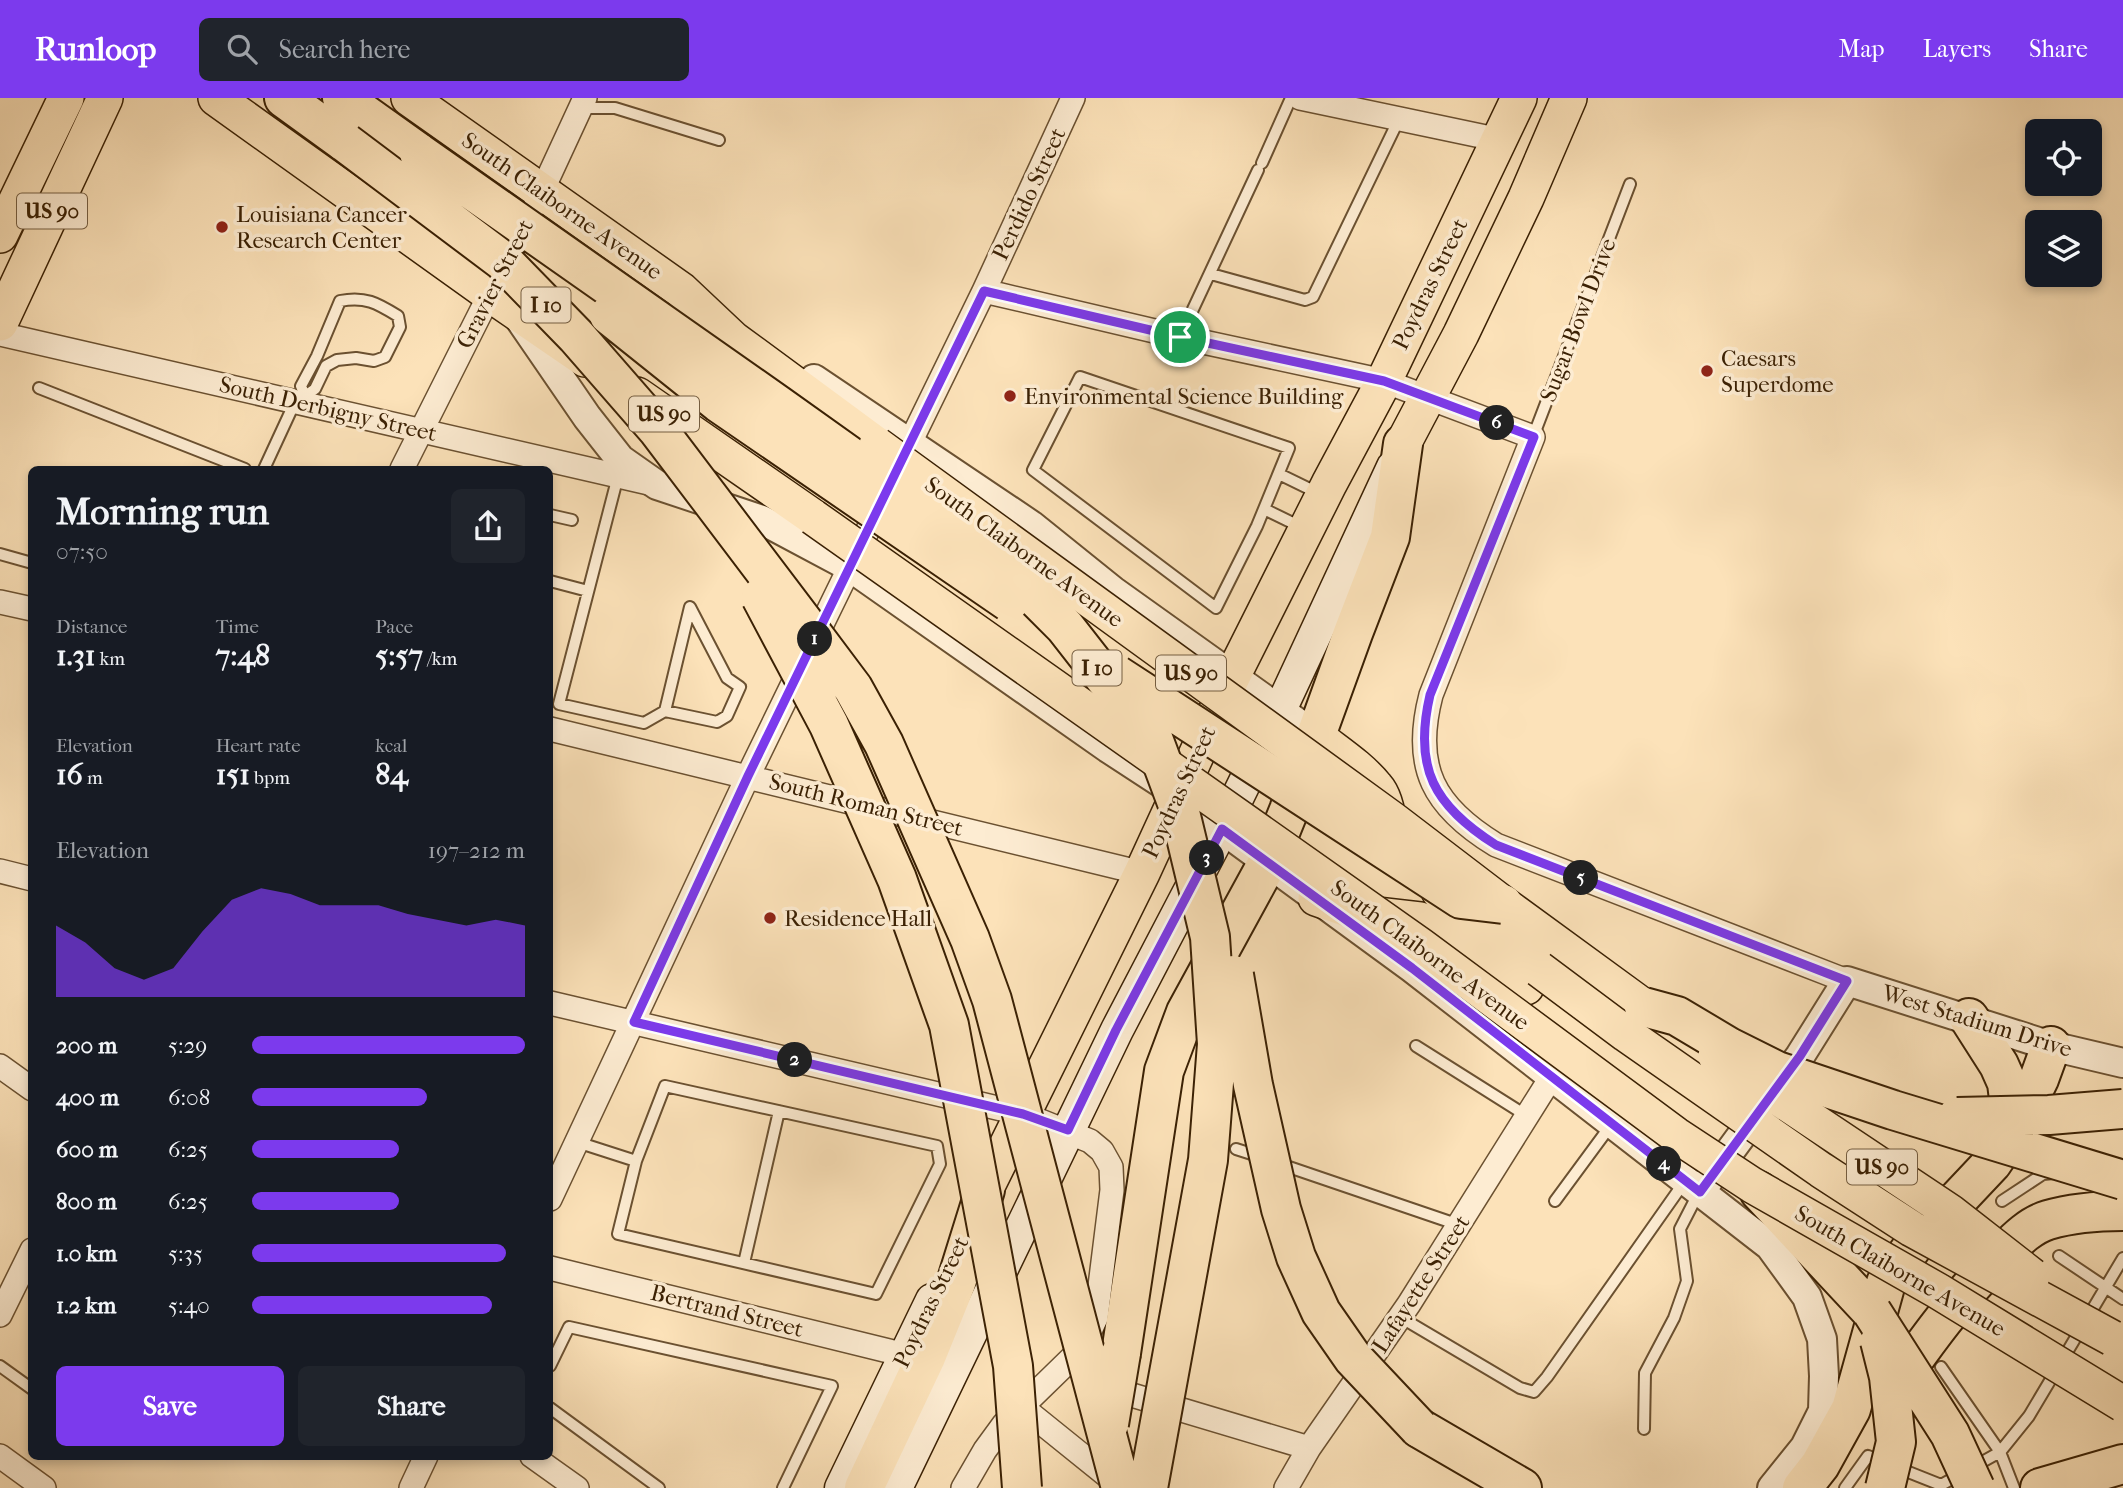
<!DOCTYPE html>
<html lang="en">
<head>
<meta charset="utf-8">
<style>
	:root { --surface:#171b24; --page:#20242c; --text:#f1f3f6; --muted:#9ea1a6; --accent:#7c3aed }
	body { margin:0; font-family:"IM FELL French Canon",serif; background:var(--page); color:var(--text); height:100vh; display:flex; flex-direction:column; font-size:26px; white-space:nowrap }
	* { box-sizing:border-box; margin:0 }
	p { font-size:23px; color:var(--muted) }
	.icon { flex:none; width:38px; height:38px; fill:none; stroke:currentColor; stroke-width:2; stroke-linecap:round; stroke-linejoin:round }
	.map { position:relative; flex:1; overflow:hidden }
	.side { position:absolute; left:28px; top:368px; width:525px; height:994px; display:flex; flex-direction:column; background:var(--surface); border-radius:10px; box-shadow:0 4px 10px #0003 }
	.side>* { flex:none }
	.fabs { position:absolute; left:2025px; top:21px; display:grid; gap:14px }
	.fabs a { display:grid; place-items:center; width:77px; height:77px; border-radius:10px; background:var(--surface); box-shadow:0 4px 10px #0003; font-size:35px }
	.pin { position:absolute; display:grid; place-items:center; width:60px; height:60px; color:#fff; margin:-30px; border:4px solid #fff; border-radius:50%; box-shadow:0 2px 7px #0007 }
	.km { position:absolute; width:35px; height:35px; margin:-18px; border-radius:50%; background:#222; color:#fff; font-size:19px; line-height:35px; text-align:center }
	.round { display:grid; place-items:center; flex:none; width:74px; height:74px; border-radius:10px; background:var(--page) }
	.head { display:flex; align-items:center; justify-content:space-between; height:119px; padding:0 28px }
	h1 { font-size:38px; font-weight:700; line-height:52px }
	.stats { display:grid; grid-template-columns:repeat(3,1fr); gap:10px; height:119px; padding:7px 28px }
	.stats div { display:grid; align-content:center }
	.stats b { font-size:30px; font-weight:700 }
	.stats small { font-size:19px; font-weight:400 }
	.stats p { font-size:19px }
	.chart { height:196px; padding:14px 28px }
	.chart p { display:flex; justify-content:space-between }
	.chart svg { width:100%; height:126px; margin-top:7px; fill:var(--accent); opacity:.7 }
	.cta { display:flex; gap:14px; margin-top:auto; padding:14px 28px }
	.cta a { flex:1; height:80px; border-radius:10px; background:var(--accent); color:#fff; font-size:28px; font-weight:700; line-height:80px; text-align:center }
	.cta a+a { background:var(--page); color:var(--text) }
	ul { padding:0 28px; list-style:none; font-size:23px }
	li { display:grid; grid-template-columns:112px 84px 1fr; align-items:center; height:52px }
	li i { height:18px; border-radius:9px; background:var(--accent) }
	header { display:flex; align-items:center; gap:42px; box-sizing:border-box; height:98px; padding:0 35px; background:var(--accent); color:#fff }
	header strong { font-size:33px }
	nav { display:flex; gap:38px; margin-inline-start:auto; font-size:24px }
	.search { width:490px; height:63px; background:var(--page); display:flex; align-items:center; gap:18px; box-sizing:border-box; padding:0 24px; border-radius:10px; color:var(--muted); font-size:26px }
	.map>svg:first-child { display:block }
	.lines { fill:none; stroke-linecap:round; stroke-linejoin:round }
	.service-casing { stroke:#6b5131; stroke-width:14 }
	.minor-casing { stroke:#6b5131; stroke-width:26 }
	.tertiary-casing { stroke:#6b5131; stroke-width:32 }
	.secondary-casing { stroke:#3b2104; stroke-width:35 }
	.primary-casing { stroke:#3b2104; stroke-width:38 }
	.motorway-casing { stroke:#3b2104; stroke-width:42 }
	.service { stroke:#fdecd2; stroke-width:10 }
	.minor { stroke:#fdecd2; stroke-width:23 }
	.tertiary { stroke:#fdecd2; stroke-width:28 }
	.secondary { stroke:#fdecd2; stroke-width:32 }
	.primary { stroke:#fce2b9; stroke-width:35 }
	.motorway { stroke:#fce2b9; stroke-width:38 }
	.primary-bridge-casing { stroke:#3b2104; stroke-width:38; stroke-linecap:butt }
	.motorway-bridge-casing { stroke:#3b2104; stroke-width:42; stroke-linecap:butt }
	.primary-bridge { stroke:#fce2b9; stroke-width:35 }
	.motorway-bridge { stroke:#fce2b9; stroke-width:38 }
	.route-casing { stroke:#fff; stroke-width:14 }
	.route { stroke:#7c3aed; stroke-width:9 }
	.poi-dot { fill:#8f2418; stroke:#fdecd2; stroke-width:2.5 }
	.labels { text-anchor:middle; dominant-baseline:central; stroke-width:7; stroke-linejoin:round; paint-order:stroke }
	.shield { fill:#fdecd2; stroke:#755e42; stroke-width:2 }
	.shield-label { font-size:21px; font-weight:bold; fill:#3b2104 }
	.street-label { font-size:23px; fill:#3b2104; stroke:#fdecd2 }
	.poi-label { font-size:23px; fill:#3b2104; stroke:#fdecd2; text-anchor:start }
</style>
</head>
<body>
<header>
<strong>Runloop</strong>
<div class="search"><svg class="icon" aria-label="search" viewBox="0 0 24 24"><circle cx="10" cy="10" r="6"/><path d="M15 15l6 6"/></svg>Search here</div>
<nav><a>Map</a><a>Layers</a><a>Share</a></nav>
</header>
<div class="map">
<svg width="2123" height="1390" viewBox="0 0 2123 1390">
	<rect width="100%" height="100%" fill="#fce2b9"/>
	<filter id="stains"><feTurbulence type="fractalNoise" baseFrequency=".00286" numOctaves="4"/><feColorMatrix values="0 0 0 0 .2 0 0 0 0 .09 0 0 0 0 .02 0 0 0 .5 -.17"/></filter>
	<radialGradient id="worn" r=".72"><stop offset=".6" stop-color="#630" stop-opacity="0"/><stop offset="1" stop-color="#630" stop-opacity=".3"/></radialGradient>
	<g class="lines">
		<defs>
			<path id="service" d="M580 10H615L719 42
				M1262 65 1291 0
				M1211 176 1305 202 1313 199 1399 21
				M1180 239 1258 72
				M1080 279 1289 350 1257 428 1216 510 1033 372Z
				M39 290 245 371
				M303 305 305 298 315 291 326 268 337 262 356 260 374 263 385 259 400 229 398 218C377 205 365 198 340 203L317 258 301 288 305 298
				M1533 339 1630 86
				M264 371 295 304
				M1279 376 1320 396
				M618 378 559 606 644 625 665 613 690 509 727 580 740 589 727 618 717 624 665 613
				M1264 411 1303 430
				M550 417 572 422
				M0 456 32 465
				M550 483 588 493
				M1416 948 1527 1018
				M577 1044 636 1063 618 1136 876 1196 940 1066 937 1048 665 988 636 1063
				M1236 1051 1261 1059
				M1280 1066 1459 1127
				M1555 1103 1611 1027
				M2002 1103 2043 1076 2054 1075
				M2059 1158 2123 1201
				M744 1165 779 1013
				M1400 1219 1520 1290 1534 1294 1547 1279 1685 1083
				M0 1268 32 1291
				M550 1268 569 1229 832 1288 783 1390
				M1941 1269 2000 1354 2029 1318 2123 1160
				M550 1310 659 1390
				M1644 1331 1645 1275 1674 1220 1687 1183 1680 1131 1698 1096
				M1845 1390 1868 1358 1941 1387 2000 1354 2014 1390"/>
			<path id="minor" d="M1300 0 1500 42
				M536 106 585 0
				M984 193 1180 239 1384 283 1533 339 1431 597C1412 670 1434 709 1496 747L1847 883
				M0 236 649 385
				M903 359 984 193 1073 0
				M402 371 495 186
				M0 504 32 511
				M550 631 1142 775
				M0 773 32 781
				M550 905 1023 1016 1090 1043 1102 1053 1111 1069 1112 1092 1096 1220 1082 1250 1004 1326 985 1352 963 1390
				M0 968 32 991
				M550 1101 748 678 882 403
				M550 1170 905 1257
				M0 1217 32 1152
				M1105 1289 1309 1350
				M1022 1309 1120 1388
				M0 1358 44 1390
				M532 1358 577 1390
				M411 1390 426 1358
				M1286 1390 1309 1350 1409 1206 1552 978"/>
			<path id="tertiary" d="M519 220 587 319 620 361 657 387 762 422 850 469 1108 650 1177 695 1222 731 1412 870 1770 1148 1807 1199 1822 1241 1824 1278 1823 1313 1805 1349 1772 1390
				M814 281 1031 427 1113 493 1316 638
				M1708 1083 1800 958 1847 883 2051 948 2123 965"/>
			<path id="secondary" d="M841 1390 932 1202
				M896 1390 1117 932 1222 731 1280 612 1393 369"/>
			<path id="primary" d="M216 0 490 196 585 261
				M409 0 681 192 733 241 877 347
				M0 137 66 0
				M0 225 105 0
				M637 297 813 419
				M1403 346 1461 236 1526 100 1569 0
				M1316 638C1336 654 1360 669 1376 689 1385 699 1388 718 1389 731
				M1439 793 1539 871
				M1316 800 1359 815 1420 822 1465 846 1526 889
				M1503 806 1644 909
				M986 1090 1142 775 1233 577 1329 386 1384 283 1519 0"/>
			<path id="motorway" d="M284 0 346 45
				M342 0 419 55
				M2013 1034 2039 981 2051 948
				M1759 1093 1872 1214
				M1121 1255 1164 973 1186 914 1268 764 1289 712 1353 535 1390 439 1403 346
				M1890 1295C1925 1245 1960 1196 2005 1153 2017 1141 2031 1127 2048 1122 2072 1115 2099 1113 2123 1113
				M1419 1330 1522 1390
				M864 1390 926 1259 956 1185 985 1092
				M1802 1390 1820 1367 1851 1311 1886 1185 1926 1130 1959 1100 1992 1065 2013 1034 2007 985 1999 967 1969 920
				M2040 1390 2123 1366"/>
		</defs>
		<use href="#service" class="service-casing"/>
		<use href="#minor" class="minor-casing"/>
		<use href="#tertiary" class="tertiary-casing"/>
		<use href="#secondary" class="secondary-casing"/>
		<use href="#primary" class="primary-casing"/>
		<use href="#motorway" class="motorway-casing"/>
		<use href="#service" class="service"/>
		<use href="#minor" class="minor"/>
		<use href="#tertiary" class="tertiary"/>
		<use href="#secondary" class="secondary"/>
		<use href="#primary" class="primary"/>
		<use href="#motorway" class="motorway"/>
		<defs>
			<path id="primary-bridge" d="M877 347 1393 722 1503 806
				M813 419 1421 848 1676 1037 1752 1087 1938 1193 2123 1306
				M1539 871 1626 936 1821 1072 1912 1131 2112 1240
				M1716 958 1950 1114 2032 1178"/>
			<path id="motorway-bridge" d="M346 45 503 163 576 238 658 332 808 530 853 590 884 646 970 841 992 902 1121 1390
				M419 55 778 307 938 421 1013 477 1065 529 1154 643 1179 710 1210 839 1217 946 1208 1062 1148 1390
				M609 217 719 305 1009 504
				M761 499 829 627 897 781 949 927 1013 1268 1022 1390
				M1117 577 1461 801 1503 806
				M1234 877 1253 987 1281 1111 1296 1159 1321 1214 1353 1260 1419 1330
				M1644 909 1677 918 1729 949 1777 973 1893 1012 2123 1082
				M1957 1019 2049 1017 2123 1011
				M1872 1214 1950 1336 1975 1390
				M1880 1243 1889 1279 1896 1344 1885 1390
				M1109 1326 1121 1255"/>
		</defs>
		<use href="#primary-bridge" class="primary-bridge-casing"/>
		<use href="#motorway-bridge" class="motorway-bridge-casing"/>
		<use href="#primary-bridge" class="primary-bridge"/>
		<use href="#motorway-bridge" class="motorway-bridge"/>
	</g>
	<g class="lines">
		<defs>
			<path id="route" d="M984 193 1180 239 1384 283 1534 339 1430 597C1413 670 1434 708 1496 747L1847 883 1800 958 1700 1094 1412 870 1222 731 1116 932 1068 1032 1023 1016 634 924 748 678Z"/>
		</defs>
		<use href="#route" class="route-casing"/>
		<use href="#route" class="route"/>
	</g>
	<g class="poi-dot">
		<circle cx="222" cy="129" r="7"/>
		<circle cx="1707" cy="273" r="7"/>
		<circle cx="1010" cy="298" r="7"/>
		<circle cx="770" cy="820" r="7"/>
	</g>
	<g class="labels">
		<g class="shield">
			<rect x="17" y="95.5" width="70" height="35" rx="5"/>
			<rect x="521.5" y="189.5" width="49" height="35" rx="5"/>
			<rect x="629" y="298.5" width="70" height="35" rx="5"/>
			<rect x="1072.5" y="552.5" width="49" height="35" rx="5"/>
			<rect x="1156" y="557.5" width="70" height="35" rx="5"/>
			<rect x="1847" y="1051.5" width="70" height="35" rx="5"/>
		</g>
		<g class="shield-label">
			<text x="52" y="113">US 90</text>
			<text x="546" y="207">I 10</text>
			<text x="664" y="316">US 90</text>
			<text x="1097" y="570">I 10</text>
			<text x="1191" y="575">US 90</text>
			<text x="1882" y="1069">US 90</text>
		</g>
		<g class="street-label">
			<text transform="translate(1029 96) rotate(-65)">Perdido Street</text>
			<text transform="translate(562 108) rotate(35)">South Claiborne Avenue</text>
			<text transform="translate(495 186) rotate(-63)">Gravier Street</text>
			<text transform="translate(1430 186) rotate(-64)">Poydras Street</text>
			<text transform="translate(1578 222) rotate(-69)">Sugar Bowl Drive</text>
			<text transform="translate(328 311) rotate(13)">South Derbigny Street</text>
			<text transform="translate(1024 454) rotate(36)">South Claiborne Avenue</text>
			<text transform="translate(1179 694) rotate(-65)">Poydras Street</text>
			<text transform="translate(866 707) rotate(14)">South Roman Street</text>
			<text transform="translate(1430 857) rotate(36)">South Claiborne Avenue</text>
			<text transform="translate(1977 923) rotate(17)">West Stadium Drive</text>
			<text transform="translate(1900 1173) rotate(30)">South Claiborne Avenue</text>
			<text transform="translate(1421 1186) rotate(-57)">Lafayette Street</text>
			<text transform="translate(931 1204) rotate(-64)">Poydras Street</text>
			<text transform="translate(727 1213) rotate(14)">Bertrand Street</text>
		</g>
		<g class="poi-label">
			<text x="236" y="116">Louisiana Cancer<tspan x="236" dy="26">Research Center</tspan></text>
			<text x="1721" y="260">Caesars<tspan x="1721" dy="26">Superdome</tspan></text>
			<text x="1024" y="298">Environmental Science Building</text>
			<text x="784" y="820">Residence Hall</text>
		</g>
	</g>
	<rect width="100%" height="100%" filter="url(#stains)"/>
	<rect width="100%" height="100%" fill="url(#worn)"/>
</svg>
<div class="fabs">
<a><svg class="icon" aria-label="locate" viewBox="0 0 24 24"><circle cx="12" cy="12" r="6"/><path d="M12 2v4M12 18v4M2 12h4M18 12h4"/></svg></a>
<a><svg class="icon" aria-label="layers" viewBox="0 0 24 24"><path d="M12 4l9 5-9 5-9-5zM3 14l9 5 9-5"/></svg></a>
</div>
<div class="pin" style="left:1180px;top:239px;background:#1e9e55"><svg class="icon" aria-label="arrive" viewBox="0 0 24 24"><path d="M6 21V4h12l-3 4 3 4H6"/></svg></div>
<b class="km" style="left:815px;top:541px">1</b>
<b class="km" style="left:795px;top:962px">2</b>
<b class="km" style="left:1207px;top:760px">3</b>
<b class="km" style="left:1664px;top:1066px">4</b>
<b class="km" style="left:1581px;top:780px">5</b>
<b class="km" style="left:1497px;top:325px">6</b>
<section class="side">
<div class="head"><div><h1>Morning run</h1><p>07:50</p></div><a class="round"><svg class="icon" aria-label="share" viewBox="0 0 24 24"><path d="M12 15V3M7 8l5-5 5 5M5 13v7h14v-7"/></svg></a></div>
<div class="stats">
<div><p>Distance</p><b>1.31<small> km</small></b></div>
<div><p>Time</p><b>7:48</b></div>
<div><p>Pace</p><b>5:57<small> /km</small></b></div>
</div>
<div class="stats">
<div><p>Elevation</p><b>16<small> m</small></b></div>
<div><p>Heart rate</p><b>151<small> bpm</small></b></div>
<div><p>kcal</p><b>84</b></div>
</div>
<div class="chart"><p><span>Elevation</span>197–212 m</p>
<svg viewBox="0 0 160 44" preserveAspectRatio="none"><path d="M0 44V19L10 25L20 34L30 38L40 34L50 21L60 10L70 6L80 8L90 12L100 12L110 12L120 15L130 17L140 19L150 17L160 19V44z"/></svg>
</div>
<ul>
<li><b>200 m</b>5:29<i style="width:100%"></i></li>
<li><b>400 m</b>6:08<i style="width:64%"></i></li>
<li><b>600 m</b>6:25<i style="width:54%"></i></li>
<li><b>800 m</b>6:25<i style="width:54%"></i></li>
<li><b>1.0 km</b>5:35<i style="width:93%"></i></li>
<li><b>1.2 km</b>5:40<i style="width:88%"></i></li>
</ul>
<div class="cta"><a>Save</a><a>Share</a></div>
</section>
</div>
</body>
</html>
